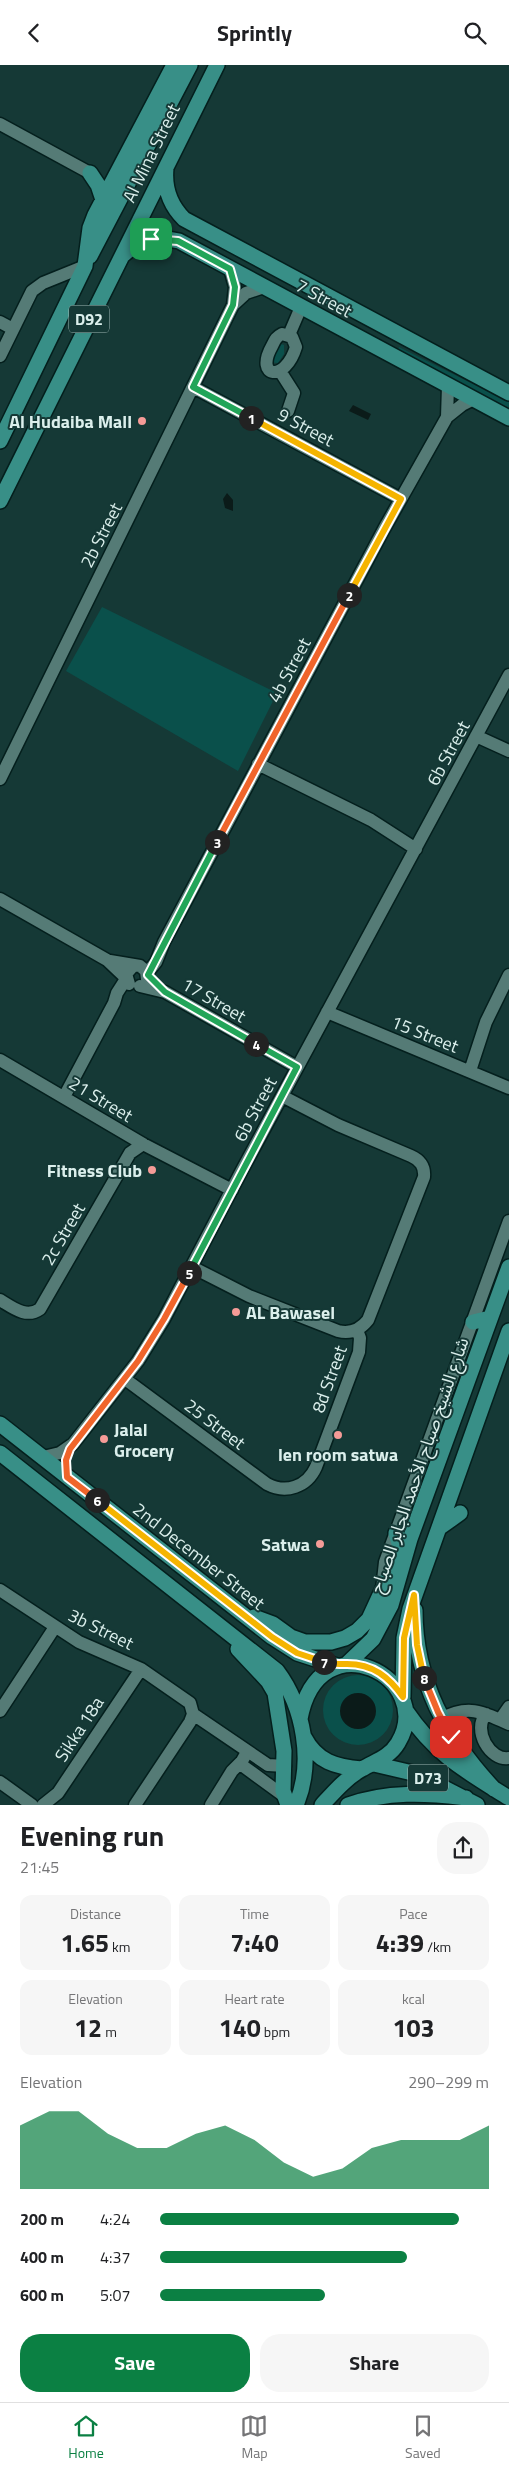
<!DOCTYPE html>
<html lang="en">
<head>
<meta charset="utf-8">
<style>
	:root { --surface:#fff; --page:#f6f6f6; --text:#202124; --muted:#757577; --line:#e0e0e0; --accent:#0b8043 }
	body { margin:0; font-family:"Titillium Web","Noto Sans Arabic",sans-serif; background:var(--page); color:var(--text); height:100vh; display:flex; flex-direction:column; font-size:19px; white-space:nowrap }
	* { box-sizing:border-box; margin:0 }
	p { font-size:16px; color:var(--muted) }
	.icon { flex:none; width:28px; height:28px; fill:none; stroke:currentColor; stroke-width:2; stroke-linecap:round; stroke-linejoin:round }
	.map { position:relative; height:1740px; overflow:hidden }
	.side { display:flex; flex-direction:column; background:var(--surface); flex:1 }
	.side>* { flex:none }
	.pin { position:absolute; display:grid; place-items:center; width:42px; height:42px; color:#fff; margin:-21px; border-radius:10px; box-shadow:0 2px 8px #0006 }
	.km { position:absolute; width:25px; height:25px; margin:-12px; border-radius:50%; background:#222; color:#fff; font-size:14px; line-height:25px; text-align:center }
	.round { display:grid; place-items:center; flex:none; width:52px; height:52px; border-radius:20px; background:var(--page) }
	.summary { display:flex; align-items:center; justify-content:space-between; height:85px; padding:0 20px }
	h1 { font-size:28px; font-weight:700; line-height:38px }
	.stats { display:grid; grid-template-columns:repeat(3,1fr); gap:8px; height:85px; padding:5px 20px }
	.stats div { display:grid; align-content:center; border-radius:12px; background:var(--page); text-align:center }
	.stats b { font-size:25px; font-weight:700 }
	.stats small { font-size:14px; font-weight:400 }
	.stats p { font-size:14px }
	.chart { height:140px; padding:10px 20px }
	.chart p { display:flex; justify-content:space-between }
	.chart svg { width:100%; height:90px; margin-top:5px; fill:var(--accent); opacity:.7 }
	.action { display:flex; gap:10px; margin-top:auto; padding:10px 20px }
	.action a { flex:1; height:58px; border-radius:20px; background:var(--accent); color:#fff; font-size:20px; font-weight:700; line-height:58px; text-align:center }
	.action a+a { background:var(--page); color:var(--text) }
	ul { padding:0 20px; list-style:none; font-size:16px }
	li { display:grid; grid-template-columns:80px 60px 1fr; align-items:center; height:38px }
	li i { height:12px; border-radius:6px; background:var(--accent) }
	header { display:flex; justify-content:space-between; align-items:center; height:65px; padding:0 20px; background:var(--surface); font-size:22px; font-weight:700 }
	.tab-bar { display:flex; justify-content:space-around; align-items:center; height:70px; border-top:1px solid var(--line); background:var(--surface); font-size:14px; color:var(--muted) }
	.tab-bar a { display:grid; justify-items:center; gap:2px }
	.tab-bar .active { color:var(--accent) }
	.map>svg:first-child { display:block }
	.green { fill:#0a504b }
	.water { fill:#0b1b19 }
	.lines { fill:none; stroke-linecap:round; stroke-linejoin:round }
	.minor-casing { stroke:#041f1d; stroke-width:15 }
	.major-casing { stroke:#041f1d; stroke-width:18 }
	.minor { stroke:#557b76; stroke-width:12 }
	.major { stroke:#388f87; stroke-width:15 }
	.split-1-casing { stroke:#fff; stroke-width:10 }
	.split-2-casing { stroke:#fff; stroke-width:10 }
	.split-3-casing { stroke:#fff; stroke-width:10 }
	.split-4-casing { stroke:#fff; stroke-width:10 }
	.split-5-casing { stroke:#fff; stroke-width:10 }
	.split-6-casing { stroke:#fff; stroke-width:10 }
	.split-7-casing { stroke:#fff; stroke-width:10 }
	.split-8-casing { stroke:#fff; stroke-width:10 }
	.split-9-casing { stroke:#fff; stroke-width:10 }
	.split-1 { stroke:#22a559; stroke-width:6 }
	.split-2 { stroke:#f5b400; stroke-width:6 }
	.split-3 { stroke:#f0652b; stroke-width:6 }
	.split-4 { stroke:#22a559; stroke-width:6 }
	.split-5 { stroke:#22a559; stroke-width:6 }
	.split-6 { stroke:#f0652b; stroke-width:6 }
	.split-7 { stroke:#f5b400; stroke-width:6 }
	.split-8 { stroke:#f5b400; stroke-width:6 }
	.split-9 { stroke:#f0652b; stroke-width:6 }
	.poi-dot { fill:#f59b97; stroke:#153936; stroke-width:2 }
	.labels { text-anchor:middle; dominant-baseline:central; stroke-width:4; stroke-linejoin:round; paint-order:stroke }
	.shield { fill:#153936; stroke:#a0b8b5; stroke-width:1 }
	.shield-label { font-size:16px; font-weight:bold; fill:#dbefec }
	.street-label { font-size:18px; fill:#dbefec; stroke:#153936 }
	.poi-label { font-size:18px; font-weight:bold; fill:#dbefec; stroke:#153936; text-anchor:end }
</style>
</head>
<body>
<header><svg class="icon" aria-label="back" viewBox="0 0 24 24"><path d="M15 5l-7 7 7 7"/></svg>Sprintly<svg class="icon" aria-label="search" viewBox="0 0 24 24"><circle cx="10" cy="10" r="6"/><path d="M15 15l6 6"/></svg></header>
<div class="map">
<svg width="509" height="1740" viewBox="0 0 509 1740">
	<rect width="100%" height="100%" fill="#153936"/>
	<path class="green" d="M278 278 284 280V289L278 298 270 297Z
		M399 282 509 337V349L396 288Z
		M102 542 277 628 238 706 66 606Z
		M323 1645a35 35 0 1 1 70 0a35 35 0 1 1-70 0Z"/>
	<path class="water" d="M353 340 371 349 368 355 349 346Z
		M227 428 233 435V446L225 443 223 434Z
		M340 1646a18 18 0 1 1 36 0a18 18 0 1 1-36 0Z"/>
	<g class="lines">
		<defs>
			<path id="minor" d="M0 59 90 108
				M230 204 235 222 233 240
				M0 257 13 264
				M282 269 292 272 296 282C285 318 254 313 272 281 275 275 276 272 282 269Z
				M289 270 301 242
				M0 291 32 226 43 218 85 201
				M280 306 294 328 288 346
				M193 322 401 434
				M447 352 448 321
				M476 671 509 686
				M258 699 371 755 416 784
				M0 714 233 240 246 228 264 222
				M0 834 107 895 126 913
				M110 896 140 901 146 906 147 914
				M147 908 156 897 164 877 384 464 447 352 462 340 474 334
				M129 919 126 909 133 901
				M140 921 165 927 297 1002
				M327 947 509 1023
				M0 995 143 1079 232 1125
				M470 1006 486 957 509 910
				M64 1032 114 938 117 928 126 914
				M192 1202 249 1231 338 1266C350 1269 360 1265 368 1255L424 1112C425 1101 420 1095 411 1091L338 1060 282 1031
				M0 1235C12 1242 26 1254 40 1244L130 1088 143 1079
				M125 1314 267 1419C286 1429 307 1422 316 1402L359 1287 360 1273 357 1265
				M43 1392 60 1388 73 1379 138 1296 164 1254 241 1107 509 610
				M0 1525 79 1577 141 1604 190 1638 193 1649 190 1657 135 1740
				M382 1525 385 1497 509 1156
				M0 1646 55 1562
				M193 1649 268 1700 285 1701
				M486 1649C472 1665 490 1696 509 1693
				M441 1654C468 1639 483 1647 509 1659
				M500 1655 509 1642
				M247 1687 242 1696 243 1701 284 1731
				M0 1717 32 1740
				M43 1740 58 1728 141 1604
				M211 1740 232 1706 242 1696"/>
			<path id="major" d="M166 103C164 123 170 140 184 154L509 328
				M90 108 98 120 103 135
				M123 190C139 175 158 171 179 176L509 353
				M90 191 190 0
				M0 376 85 201 90 163 95 150 174 0
				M0 436 217 0
				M473 1257 490 1253
				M0 1359 272 1572 297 1588 337 1601
				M0 1388 277 1606C304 1642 314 1698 296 1740
				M439 1463 460 1448
				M396 1468 404 1495
				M415 1545C415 1616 446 1673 494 1724
				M254 1552 273 1559 291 1572 305 1577H331L345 1573 357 1566 369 1554 387 1515 401 1498
				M238 1584 268 1616 275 1628 284 1686 283 1726 288 1740
				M347 1599 373 1574 391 1540 410 1474 509 1202
				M403 1632 404 1573 410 1544 509 1266
				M406 1646C436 1690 464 1705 509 1733
				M300 1654C319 1552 437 1613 398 1678 389 1693 375 1696 362 1704 347 1712 334 1727 322 1740
				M304 1672C317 1697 336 1702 362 1704
				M374 1699 417 1709 477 1740
				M348 1740C387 1726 426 1728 466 1733"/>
		</defs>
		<use href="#minor" class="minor-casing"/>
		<use href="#major" class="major-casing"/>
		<use href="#minor" class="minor"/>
		<use href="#major" class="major"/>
	</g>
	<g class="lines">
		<defs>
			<path id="split-1" d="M151 174 178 176 230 204 235 222 233 240 193 322 251 353"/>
			<path id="split-2" d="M251 353 401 434 349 530"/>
			<path id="split-3" d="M217 777 349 530"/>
			<path id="split-4" d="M217 777 148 910 165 927 256 979"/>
			<path id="split-5" d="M189 1208 297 1002 256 979"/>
			<path id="split-6" d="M97 1435 67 1412 66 1395 70 1384 138 1296 164 1254 189 1208"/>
			<path id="split-7" d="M97 1435 272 1572 297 1588 324 1597"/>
			<path id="split-8" d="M324 1597C334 1600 338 1599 347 1599 373 1599 389 1612 403 1632L404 1573 414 1530 417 1580 424 1613"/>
			<path id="split-9" d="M424 1613 438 1647 451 1672"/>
		</defs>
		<use href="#split-1" class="split-1-casing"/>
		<use href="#split-2" class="split-2-casing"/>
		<use href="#split-3" class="split-3-casing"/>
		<use href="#split-4" class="split-4-casing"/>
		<use href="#split-5" class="split-5-casing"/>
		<use href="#split-6" class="split-6-casing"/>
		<use href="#split-7" class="split-7-casing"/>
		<use href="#split-8" class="split-8-casing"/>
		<use href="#split-9" class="split-9-casing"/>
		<use href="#split-1" class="split-1"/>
		<use href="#split-2" class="split-2"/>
		<use href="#split-3" class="split-3"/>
		<use href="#split-4" class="split-4"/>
		<use href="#split-5" class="split-5"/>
		<use href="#split-6" class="split-6"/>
		<use href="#split-7" class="split-7"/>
		<use href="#split-8" class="split-8"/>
		<use href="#split-9" class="split-9"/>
	</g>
	<g class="poi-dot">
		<circle cx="142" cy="356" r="5"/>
		<circle cx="152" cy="1105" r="5"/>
		<circle cx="236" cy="1247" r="5"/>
		<circle cx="338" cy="1370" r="5"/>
		<circle cx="104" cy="1374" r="5"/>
		<circle cx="320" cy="1479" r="5"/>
	</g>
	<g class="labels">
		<g class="shield">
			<rect x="69" y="240.5" width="40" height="27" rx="4"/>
			<rect x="408" y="1699.5" width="40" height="27" rx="4"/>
		</g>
		<g class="shield-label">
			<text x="89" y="254">D92</text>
			<text x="428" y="1713">D73</text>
		</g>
		<g class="street-label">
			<text transform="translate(151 88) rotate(-64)">Al Mina Street</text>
			<text transform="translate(324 233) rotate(28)">7 Street</text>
			<text transform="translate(306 362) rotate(28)">9 Street</text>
			<text transform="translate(101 470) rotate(-63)">2b Street</text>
			<text transform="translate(289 605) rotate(-62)">4b Street</text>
			<text transform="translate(448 688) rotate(-62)">6b Street</text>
			<text transform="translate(214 935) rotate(30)">17 Street</text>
			<text transform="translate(425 969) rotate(22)">15 Street</text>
			<text transform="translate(101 1034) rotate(31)">21 Street</text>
			<text transform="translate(255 1044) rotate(-62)">6b Street</text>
			<text transform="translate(63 1169) rotate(-60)">2c Street</text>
			<text transform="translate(329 1314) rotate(-70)">8d Street</text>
			<text transform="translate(215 1359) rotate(37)">25 Street</text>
			<text transform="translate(419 1400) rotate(-71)">شارع الشيخ صباح الأحمد الجابر الصباح</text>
			<text transform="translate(199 1491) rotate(38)">2nd December Street</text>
			<text transform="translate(101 1564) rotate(26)">3b Street</text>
			<text transform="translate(79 1664) rotate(-57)">Sikka 18a</text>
		</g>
		<g class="poi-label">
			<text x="132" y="356">Al Hudaiba Mall</text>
			<text x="142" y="1105">Fitness Club</text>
			<text x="246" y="1247" text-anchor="start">AL Bawasel</text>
			<text x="114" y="1364" text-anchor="start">Jalal<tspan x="114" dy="21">Grocery</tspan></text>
			<text x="338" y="1389" text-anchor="middle">len room satwa</text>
			<text x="310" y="1479">Satwa</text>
		</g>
	</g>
</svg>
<div class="pin" style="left:151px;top:174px;background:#1e9e55"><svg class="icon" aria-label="arrive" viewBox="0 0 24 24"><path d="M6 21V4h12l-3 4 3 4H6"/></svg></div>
<div class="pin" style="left:451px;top:1672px;background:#d93025"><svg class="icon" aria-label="check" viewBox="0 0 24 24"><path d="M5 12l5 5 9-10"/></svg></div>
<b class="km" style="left:251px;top:353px">1</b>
<b class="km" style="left:349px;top:530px">2</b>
<b class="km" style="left:217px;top:777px">3</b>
<b class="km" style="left:256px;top:979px">4</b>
<b class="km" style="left:189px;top:1208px">5</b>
<b class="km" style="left:97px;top:1435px">6</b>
<b class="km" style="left:324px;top:1597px">7</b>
<b class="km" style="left:424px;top:1613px">8</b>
</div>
<section class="side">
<div class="summary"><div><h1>Evening run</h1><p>21:45</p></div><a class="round"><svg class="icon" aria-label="share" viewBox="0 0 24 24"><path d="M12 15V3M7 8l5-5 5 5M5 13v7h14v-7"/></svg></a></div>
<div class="stats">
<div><p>Distance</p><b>1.65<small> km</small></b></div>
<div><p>Time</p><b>7:40</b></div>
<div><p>Pace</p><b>4:39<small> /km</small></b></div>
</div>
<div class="stats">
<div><p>Elevation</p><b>12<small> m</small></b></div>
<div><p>Heart rate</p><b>140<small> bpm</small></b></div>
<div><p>kcal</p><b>103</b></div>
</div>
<div class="chart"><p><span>Elevation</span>290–299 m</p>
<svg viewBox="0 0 160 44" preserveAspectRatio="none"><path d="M0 44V13L10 6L20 6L30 17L40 24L50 24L60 17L70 13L80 20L90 31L100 38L110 34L120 24L130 20L140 20L150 20L160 13V44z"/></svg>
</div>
<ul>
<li><b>200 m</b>4:24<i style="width:91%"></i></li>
<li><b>400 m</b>4:37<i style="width:75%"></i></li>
<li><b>600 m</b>5:07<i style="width:50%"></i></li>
</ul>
<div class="action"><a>Save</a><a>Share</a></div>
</section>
<nav class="tab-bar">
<a class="active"><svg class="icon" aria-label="home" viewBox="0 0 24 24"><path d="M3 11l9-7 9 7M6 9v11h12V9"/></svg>Home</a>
<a><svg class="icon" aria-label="map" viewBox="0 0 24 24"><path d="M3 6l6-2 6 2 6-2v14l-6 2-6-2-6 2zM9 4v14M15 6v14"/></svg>Map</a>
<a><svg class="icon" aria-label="saved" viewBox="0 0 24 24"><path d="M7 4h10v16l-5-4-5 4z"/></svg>Saved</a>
</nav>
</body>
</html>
